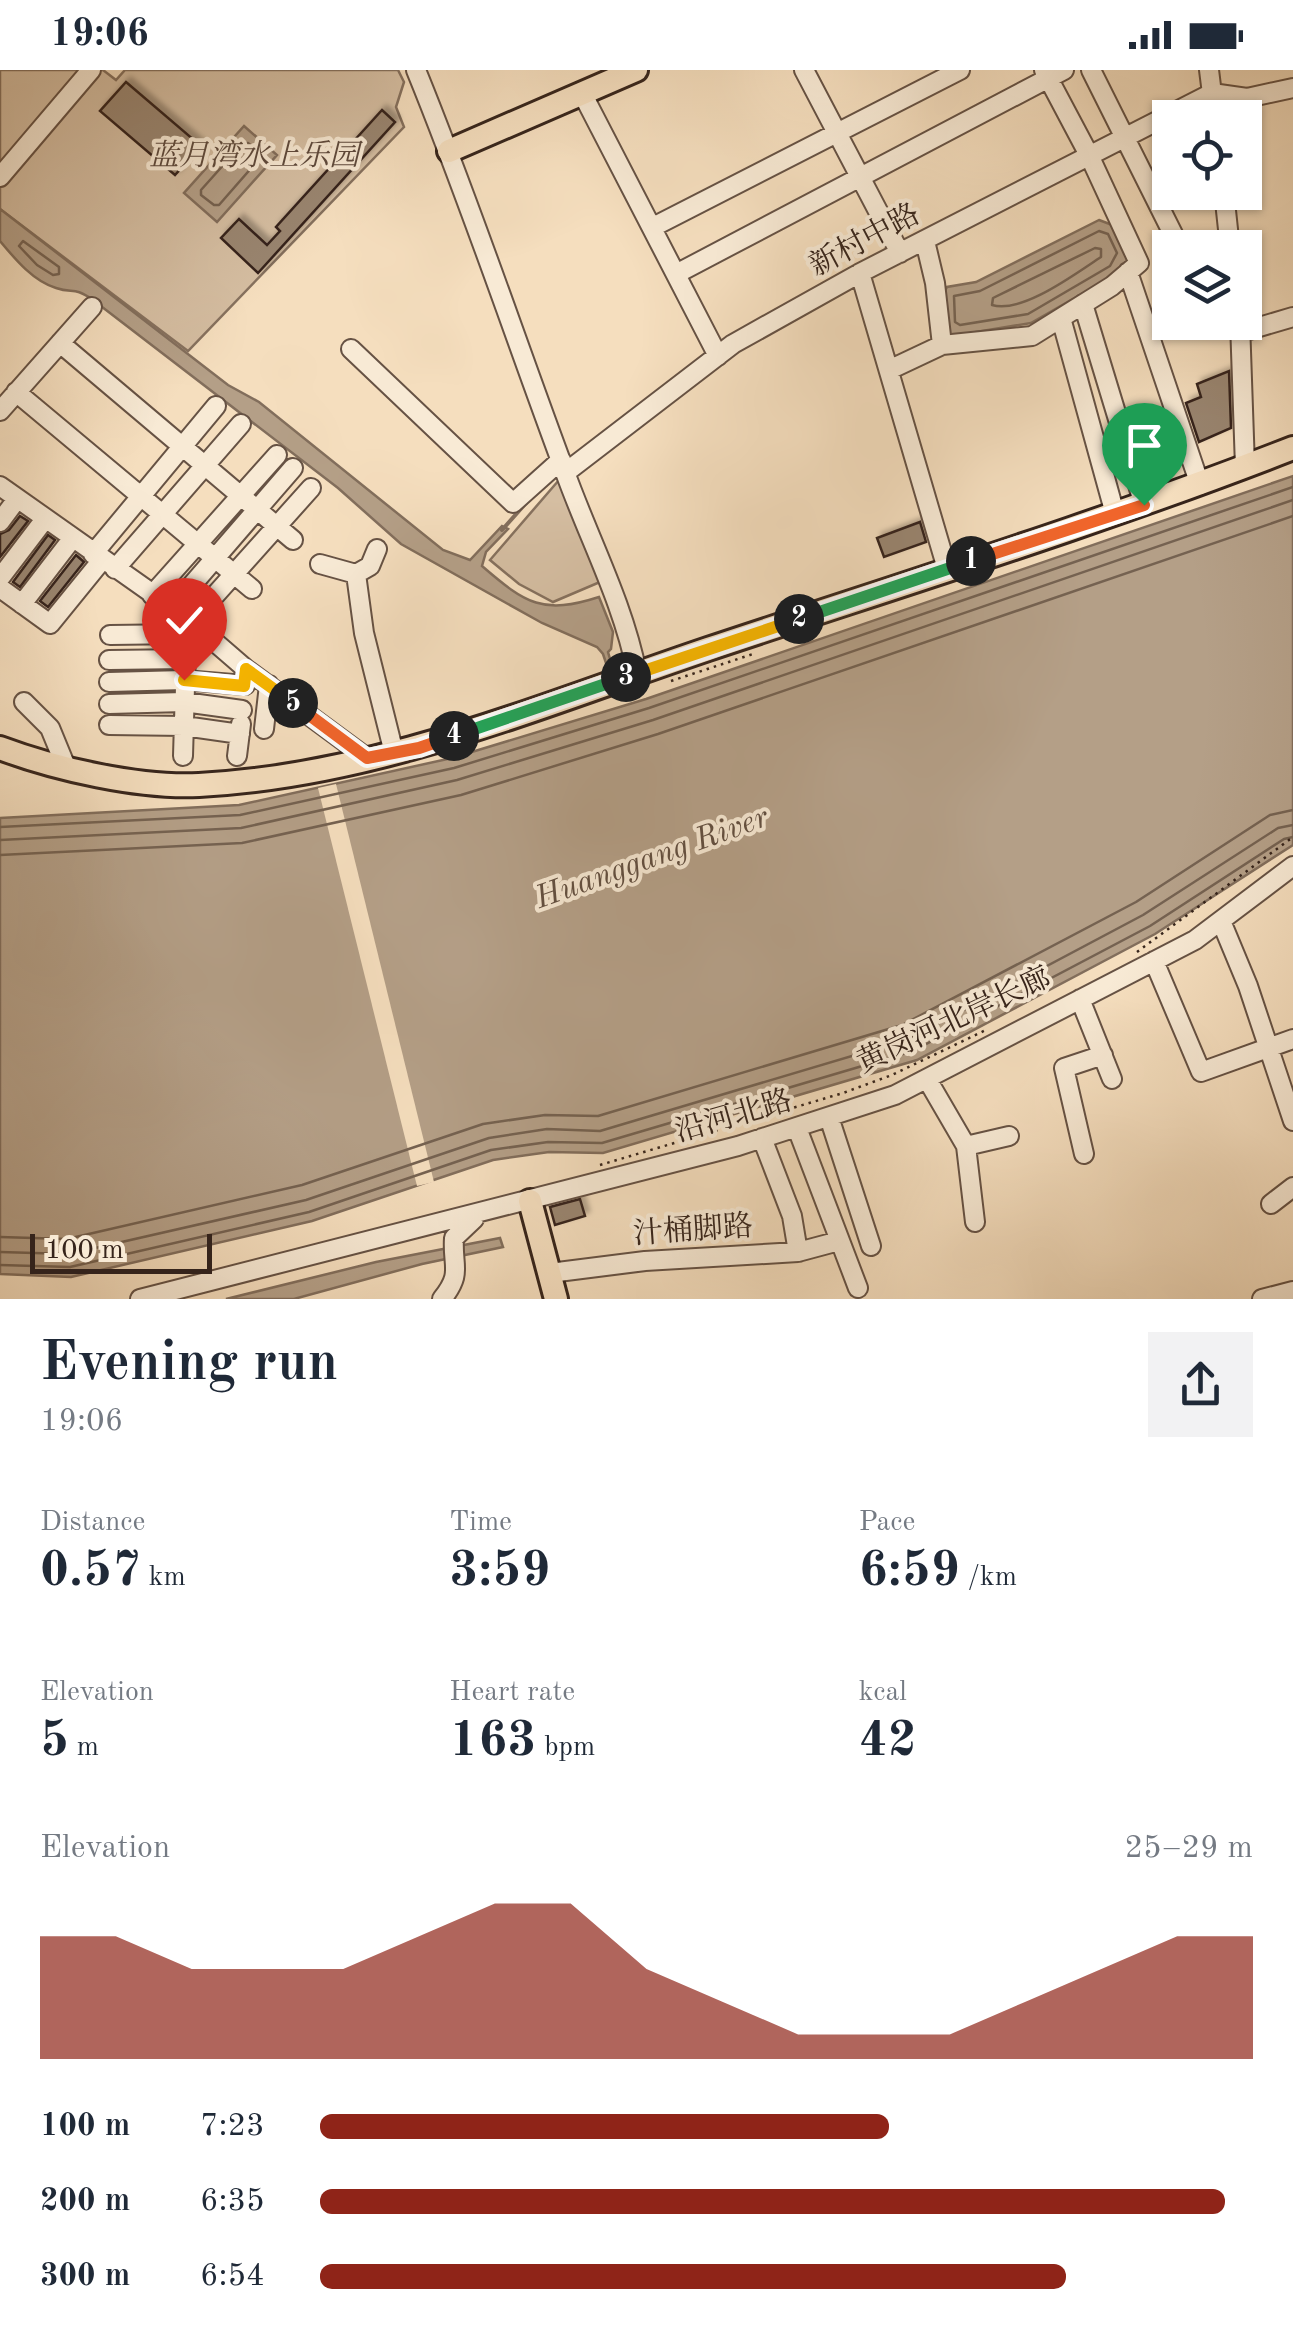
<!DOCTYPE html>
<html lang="en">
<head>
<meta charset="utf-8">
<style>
	:root { --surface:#fff; --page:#f2f2f3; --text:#1f2937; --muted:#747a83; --accent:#8f2418 }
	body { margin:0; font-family:"Old Standard TT","Noto Serif SC",serif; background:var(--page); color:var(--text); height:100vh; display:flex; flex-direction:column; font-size:38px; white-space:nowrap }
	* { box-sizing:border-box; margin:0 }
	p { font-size:32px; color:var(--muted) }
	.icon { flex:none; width:55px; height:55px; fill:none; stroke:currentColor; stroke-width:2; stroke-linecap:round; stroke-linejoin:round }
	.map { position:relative; height:1229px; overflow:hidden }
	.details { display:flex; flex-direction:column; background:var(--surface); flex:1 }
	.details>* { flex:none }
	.fabs { position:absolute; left:1152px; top:30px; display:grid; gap:20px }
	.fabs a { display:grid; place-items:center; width:110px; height:110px; border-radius:0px; background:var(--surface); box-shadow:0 2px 8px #0004; font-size:50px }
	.scale { position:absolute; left:30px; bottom:25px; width:182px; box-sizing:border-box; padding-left:10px; border:5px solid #36241b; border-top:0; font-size:28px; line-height:35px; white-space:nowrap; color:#36241b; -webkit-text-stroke:8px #f8ead5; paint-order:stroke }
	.pin { position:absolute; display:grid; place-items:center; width:85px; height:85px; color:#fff; margin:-102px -42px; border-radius:50% 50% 50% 0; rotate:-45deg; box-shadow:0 0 10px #0007 }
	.pin .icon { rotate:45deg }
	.km { position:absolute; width:50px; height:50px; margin:-25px; border-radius:50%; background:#222; color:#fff; font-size:28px; line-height:50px; text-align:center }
	.round { display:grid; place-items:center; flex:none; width:105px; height:105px; border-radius:0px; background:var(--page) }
	.head { display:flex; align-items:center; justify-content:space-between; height:170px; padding:0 40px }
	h1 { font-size:55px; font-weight:800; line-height:75px }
	.metrics { display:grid; grid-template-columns:repeat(3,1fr); gap:15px; height:170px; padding:10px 40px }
	.metrics div { display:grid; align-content:center }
	.metrics b { font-size:50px; font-weight:800 }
	.metrics small { font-size:28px; font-weight:400 }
	.metrics p { font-size:28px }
	.chart { height:280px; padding:20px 40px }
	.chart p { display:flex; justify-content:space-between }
	.chart svg { width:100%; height:180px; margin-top:10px; fill:var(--accent); opacity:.7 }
	ul { padding:0 40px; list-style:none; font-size:32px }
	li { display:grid; grid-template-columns:160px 120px 1fr; align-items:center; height:75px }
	li i { height:25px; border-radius:12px; background:var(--accent) }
	.status { display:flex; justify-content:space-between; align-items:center; height:70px; padding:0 50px; background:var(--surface); direction:ltr }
	.status svg { height:28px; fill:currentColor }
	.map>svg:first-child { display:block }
	.green { fill:#d5bea2; stroke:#86715e; stroke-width:2.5 }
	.water { fill:#b49f87; stroke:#826e5c; stroke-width:2.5 }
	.pier { fill:#f5debe }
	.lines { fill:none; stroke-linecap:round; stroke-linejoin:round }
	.shore { stroke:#756251; stroke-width:2.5 }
	.stream { stroke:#826e5c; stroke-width:4 }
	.building { fill:#998570; stroke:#36241b; stroke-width:2.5; filter:url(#shadow) }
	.minor-casing { stroke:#665244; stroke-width:22 }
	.major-casing { stroke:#36241b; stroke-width:28 }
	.path { stroke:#36241b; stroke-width:2.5; stroke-dasharray:2.5 5; stroke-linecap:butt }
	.minor { stroke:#f8ead5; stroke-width:18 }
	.major { stroke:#f5debe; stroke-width:22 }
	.split-1-casing { stroke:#fff; stroke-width:20 }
	.split-2-casing { stroke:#fff; stroke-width:20 }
	.split-3-casing { stroke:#fff; stroke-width:20 }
	.split-4-casing { stroke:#fff; stroke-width:20 }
	.split-5-casing { stroke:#fff; stroke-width:20 }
	.split-6-casing { stroke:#fff; stroke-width:20 }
	.split-1 { stroke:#f0652b; stroke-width:12 }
	.split-2 { stroke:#22a559; stroke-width:12 }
	.split-3 { stroke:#f5b400; stroke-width:12 }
	.split-4 { stroke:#22a559; stroke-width:12 }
	.split-5 { stroke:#f0652b; stroke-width:12 }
	.split-6 { stroke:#f5b400; stroke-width:12 }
	.labels { text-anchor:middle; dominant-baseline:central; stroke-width:8; stroke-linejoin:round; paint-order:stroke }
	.park-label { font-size:30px; font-style:italic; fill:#5e4a3d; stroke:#f8ead5 }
	.street-label { font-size:30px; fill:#36241b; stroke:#f8ead5 }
	.water-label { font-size:32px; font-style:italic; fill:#624f41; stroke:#f8ead5 }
</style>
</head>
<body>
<div class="status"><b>19:06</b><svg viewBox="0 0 49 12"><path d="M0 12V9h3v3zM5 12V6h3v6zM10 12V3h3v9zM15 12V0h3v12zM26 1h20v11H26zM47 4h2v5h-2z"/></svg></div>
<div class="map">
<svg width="1293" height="1229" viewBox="0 0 1293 1229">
	<defs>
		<filter id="shadow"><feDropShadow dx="4.5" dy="-4.5" stdDeviation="2.5" flood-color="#0004"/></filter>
	</defs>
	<rect width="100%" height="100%" fill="#f5debe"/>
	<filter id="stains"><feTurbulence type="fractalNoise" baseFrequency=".002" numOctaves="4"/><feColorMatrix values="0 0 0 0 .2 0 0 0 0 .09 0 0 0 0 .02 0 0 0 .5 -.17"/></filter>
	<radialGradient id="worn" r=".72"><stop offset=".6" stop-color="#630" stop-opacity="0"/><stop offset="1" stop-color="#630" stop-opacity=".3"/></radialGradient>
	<path class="green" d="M0 0H103L116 10 125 0H398L404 12 396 37 404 57 188 281 0 139Z
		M559 410 600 512 553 532 519 514 490 490Z"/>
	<path class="water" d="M244 56 277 85 217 152 184 123Z
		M0 139 228 315 259 332 443 480 470 490 502 456 508 459 486 482 482 496C526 534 543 545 599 527L613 562 611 579 608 582 615 606 611 608 603 584 597 577 542 553 401 474 338 418 93 230C73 216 74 224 56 218 33 211 15 189 0 171Z
		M1099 150 1115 156 1130 186 1118 203 1031 253 946 267 941 227 947 217 976 212Z
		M1293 406V775L1155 864 917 990 603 1083 549 1082 493 1090 312 1151 71 1207 0 1204V748L239 735 452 688 646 629Z
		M500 1168 503 1177 422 1194 294 1229H226L376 1192Z"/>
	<path class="pier" d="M336 714 434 1112 417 1116 318 718Z"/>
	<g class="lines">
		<path class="shore" d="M243 73H248L260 83V88L219 135H214L201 125V120Z
			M1099 161 1108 164 1117 183 1110 196 1028 244 960 255 955 252 954 226 980 221Z
			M23 171 59 197V204L53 205 37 195 19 176Z
			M1095 178 1101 179V187C1075 204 1022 244 992 235L993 228Z
			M0 757 240 745 454 698 649 638 1293 417
			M0 770 241 758 457 710 653 650 1293 430
			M0 785 242 773 461 725 658 664 1293 446
			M0 1167 67 1169 302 1115 483 1054 545 1045 598 1046 902 955 1136 832 1270 745 1293 740
			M0 1182 69 1184 306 1130 489 1068 547 1059 600 1061 909 969 1143 845 1278 758 1293 755
			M0 1195 70 1197 309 1142 491 1080 548 1072 602 1073 913 981 1150 856 1284 769 1293 767"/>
		<path class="stream" d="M502 460 526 433"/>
	</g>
	<path class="building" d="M126 12 201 76 175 105 100 41Z
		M382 40 395 52 258 203 221 168 239 149 267 175 280 161 276 157Z
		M1229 301 1231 358 1199 372 1186 333 1201 327 1197 314Z
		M20 446 28 451 0 487V464L9 460Z
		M920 452 926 472 884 487 877 468Z
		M48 465 55 470 20 517 13 512Z
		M76 485 84 492 48 537 40 531Z
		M580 1129 585 1146 555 1155 550 1137Z"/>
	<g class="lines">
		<defs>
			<path id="minor" d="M416 0C470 132 515 268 565 402 589 469 623 532 637 603
				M804 0 900 183
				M1091 0 1180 178
				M1209 0 1215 48
				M582 23 718 286
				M0 107 91 0
				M1224 122 1230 178
				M653 157 960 0
				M925 171 935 213 942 275
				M1128 202 1200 415
				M860 203 947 499
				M676 204 1064 0
				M1083 234 1144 435
				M1061 248 1115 444
				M1240 252 1245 397
				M1239 263 1293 247
				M60 273 293 470
				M351 279 513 433 561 390
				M889 300 942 275 1032 266 1112 216 1139 193 1089 85 1044 0
				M16 322 252 519
				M0 341 92 237
				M565 403 733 274 860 203 1212 23 1247 28 1293 18
				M0 416 187 548 246 599 367 688
				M0 452 17 429
				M93 484 216 336
				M320 494 356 504 370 496 377 479
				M115 499 241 354
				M356 504 364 563 394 683
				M0 508 45 449
				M0 518 50 554 102 490
				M152 525 277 385
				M22 534 72 469
				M172 538 293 398
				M191 552 311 418
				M110 565 185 564
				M109 590 185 589
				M109 612 184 610 245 615
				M24 632 50 658 66 697
				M109 634 184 632 242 640
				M109 655 184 656 240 664
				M264 659 269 615
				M183 686 187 548
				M237 686 241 654
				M1221 851 1248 916 1293 1051
				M1154 891 1201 1002 1293 969
				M1080 929 1112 1009
				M927 1009 966 1076 1009 1066
				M829 1047 871 1176
				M797 1058 858 1218
				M762 1068 792 1146 798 1182
				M966 1076 975 1152
				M1084 1084 1064 998 1103 985
				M1271 1134 1293 1117
				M550 1203 645 1191 798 1182 839 1171
				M140 1229 738 1076 895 1025 1195 870 1293 796
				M442 1229C463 1203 452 1197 454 1168L474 1149
				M1262 1229 1293 1221"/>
			<path id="major" d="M449 81 636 0
				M0 678C56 699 139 718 199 715 376 706 542 635 708 579 903 514 1101 453 1293 378
				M530 1131 556 1229"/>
		</defs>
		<use href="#minor" class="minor-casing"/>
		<use href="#major" class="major-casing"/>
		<path class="path" d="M671 611 753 584
			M1137 882 1293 767
			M600 1095 843 1023 892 1005 988 959"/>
		<use href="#minor" class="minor"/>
		<use href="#major" class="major"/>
	</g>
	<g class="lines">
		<defs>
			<path id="split-1" d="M971 491 1144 435"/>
			<path id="split-2" d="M799 549 971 491"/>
			<path id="split-3" d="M626 607 799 549"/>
			<path id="split-4" d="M454 666 626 607"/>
			<path id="split-5" d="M293 633 367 688 419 678 454 666"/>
			<path id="split-6" d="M184 610 244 616 246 599 293 633"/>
		</defs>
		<use href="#split-1" class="split-1-casing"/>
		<use href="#split-2" class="split-2-casing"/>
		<use href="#split-3" class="split-3-casing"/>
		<use href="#split-4" class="split-4-casing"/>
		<use href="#split-5" class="split-5-casing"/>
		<use href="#split-6" class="split-6-casing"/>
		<use href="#split-1" class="split-1"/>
		<use href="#split-2" class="split-2"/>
		<use href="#split-3" class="split-3"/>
		<use href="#split-4" class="split-4"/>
		<use href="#split-5" class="split-5"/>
		<use href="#split-6" class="split-6"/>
	</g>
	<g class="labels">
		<g class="park-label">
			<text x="254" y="87">蓝月湾水上乐园</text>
		</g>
		<g class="street-label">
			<text transform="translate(865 171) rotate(-28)">新村中路</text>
			<text transform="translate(954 951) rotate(-25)">黄岗河北岸长廊</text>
			<text transform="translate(734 1047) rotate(-16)">沿河北路</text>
			<text transform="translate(693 1161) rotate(-4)">汁桶脚路</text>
		</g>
		<g class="water-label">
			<text transform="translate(652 789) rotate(-20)">Huanggang River</text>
		</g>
	</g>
	<rect width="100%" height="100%" filter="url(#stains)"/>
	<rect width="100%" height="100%" fill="url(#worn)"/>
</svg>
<div class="fabs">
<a><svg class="icon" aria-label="locate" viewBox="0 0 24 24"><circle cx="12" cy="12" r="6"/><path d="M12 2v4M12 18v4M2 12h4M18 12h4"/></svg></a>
<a><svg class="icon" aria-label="layers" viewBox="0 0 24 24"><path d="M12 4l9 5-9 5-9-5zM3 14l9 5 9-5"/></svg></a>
</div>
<div class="scale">100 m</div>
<div class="pin" style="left:1144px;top:435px;background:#1e9e55"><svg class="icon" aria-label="arrive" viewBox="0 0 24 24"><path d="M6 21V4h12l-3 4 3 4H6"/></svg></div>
<div class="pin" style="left:184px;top:610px;background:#d93025"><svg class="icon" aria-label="check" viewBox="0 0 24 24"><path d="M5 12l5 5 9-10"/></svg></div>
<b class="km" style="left:971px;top:491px">1</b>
<b class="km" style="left:799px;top:549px">2</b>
<b class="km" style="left:626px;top:607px">3</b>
<b class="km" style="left:454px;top:666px">4</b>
<b class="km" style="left:293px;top:633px">5</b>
</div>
<section class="details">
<div class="head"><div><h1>Evening run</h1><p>19:06</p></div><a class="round"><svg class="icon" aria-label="share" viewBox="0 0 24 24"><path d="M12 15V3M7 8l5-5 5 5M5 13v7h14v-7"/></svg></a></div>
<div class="metrics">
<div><p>Distance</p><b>0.57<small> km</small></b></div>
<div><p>Time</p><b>3:59</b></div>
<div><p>Pace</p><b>6:59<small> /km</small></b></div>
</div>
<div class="metrics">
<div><p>Elevation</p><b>5<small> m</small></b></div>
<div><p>Heart rate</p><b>163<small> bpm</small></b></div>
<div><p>kcal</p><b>42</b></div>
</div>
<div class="chart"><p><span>Elevation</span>25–29 m</p>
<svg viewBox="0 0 160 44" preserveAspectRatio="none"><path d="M0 44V14L10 14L20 22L30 22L40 22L50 14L60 6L70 6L80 22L90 30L100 38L110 38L120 38L130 30L140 22L150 14L160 14V44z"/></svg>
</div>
<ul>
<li><b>100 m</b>7:23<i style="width:61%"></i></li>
<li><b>200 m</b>6:35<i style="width:97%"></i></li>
<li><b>300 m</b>6:54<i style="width:80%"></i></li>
</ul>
</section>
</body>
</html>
